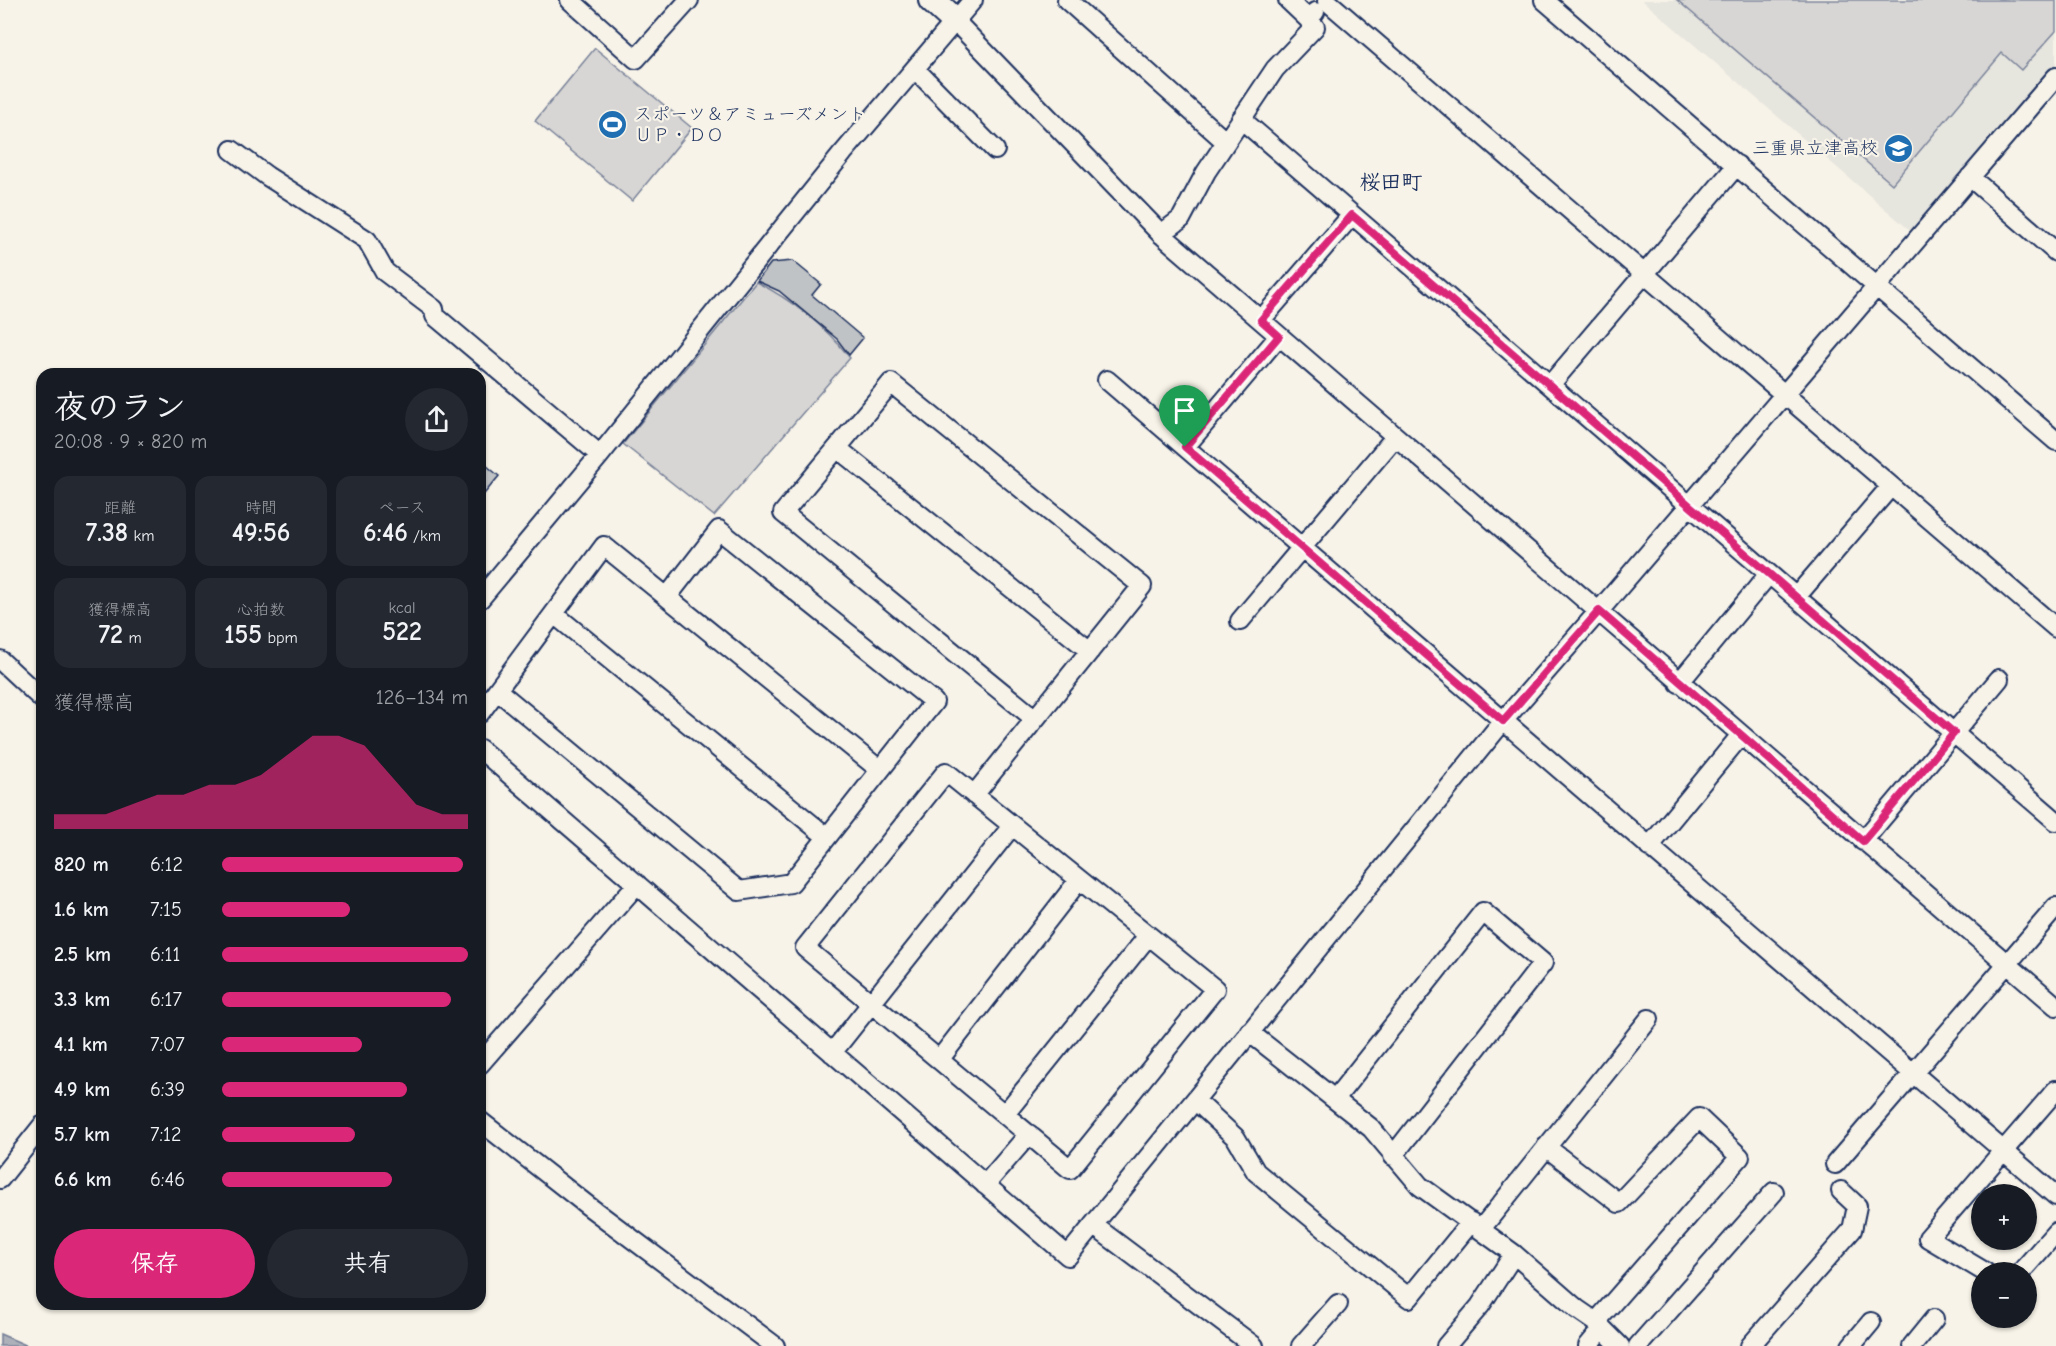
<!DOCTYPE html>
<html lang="ja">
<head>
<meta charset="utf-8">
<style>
	:root { --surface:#171b24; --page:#242831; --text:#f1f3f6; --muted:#9ea1a6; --accent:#db2777 }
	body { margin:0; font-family:"Comic Neue","Klee One",sans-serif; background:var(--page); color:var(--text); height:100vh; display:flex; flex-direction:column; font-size:22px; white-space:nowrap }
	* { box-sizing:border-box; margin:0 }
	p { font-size:20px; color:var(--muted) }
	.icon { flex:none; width:33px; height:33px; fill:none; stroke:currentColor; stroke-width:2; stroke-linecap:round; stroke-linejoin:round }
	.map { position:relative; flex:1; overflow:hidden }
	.panel { position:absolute; left:36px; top:368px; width:450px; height:942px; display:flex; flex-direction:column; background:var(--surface); border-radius:18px; box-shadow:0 2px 4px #0004 }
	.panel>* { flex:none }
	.fabs { position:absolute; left:1971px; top:1184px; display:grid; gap:12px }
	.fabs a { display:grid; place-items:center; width:66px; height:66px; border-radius:50%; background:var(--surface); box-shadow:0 2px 4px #0004; font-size:30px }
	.pin { position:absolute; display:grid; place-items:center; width:51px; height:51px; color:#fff; margin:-62px -26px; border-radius:50% 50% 50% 0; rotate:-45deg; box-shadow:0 0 6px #0007 }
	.pin .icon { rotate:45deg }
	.round { display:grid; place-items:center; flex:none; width:63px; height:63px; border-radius:32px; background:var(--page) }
	.head { display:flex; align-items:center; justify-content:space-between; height:102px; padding:0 18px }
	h1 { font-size:33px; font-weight:800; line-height:45px }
	.metrics { display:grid; grid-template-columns:repeat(3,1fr); gap:9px; height:102px; padding:6px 18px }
	.metrics div { display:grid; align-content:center; border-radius:15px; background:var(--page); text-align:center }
	.metrics b { font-size:26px; font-weight:800 }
	.metrics small { font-size:16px; font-weight:400 }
	.metrics p { font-size:16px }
	.chart { height:168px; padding:12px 18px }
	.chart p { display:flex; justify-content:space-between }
	.chart svg { width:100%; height:108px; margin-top:6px; fill:var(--accent); opacity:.7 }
	.primary-button { display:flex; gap:12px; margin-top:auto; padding:12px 18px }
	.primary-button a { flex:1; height:69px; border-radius:36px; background:var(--accent); color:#fff; font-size:24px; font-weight:800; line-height:69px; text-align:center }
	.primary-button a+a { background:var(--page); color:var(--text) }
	ul { padding:0 18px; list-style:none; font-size:20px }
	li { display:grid; grid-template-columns:96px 72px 1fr; align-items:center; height:45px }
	li i { height:15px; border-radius:8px; background:var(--accent) }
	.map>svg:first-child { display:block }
	.built { fill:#e6e5de }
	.green { fill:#d7d6d4; stroke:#798299; stroke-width:1.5 }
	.water { fill:#acb0b9; stroke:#727c95; stroke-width:1.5 }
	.building { fill:#c0c3c5; stroke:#1b2f5e; stroke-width:1.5 }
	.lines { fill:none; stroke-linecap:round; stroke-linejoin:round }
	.street-casing { stroke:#1b2f5e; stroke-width:22 }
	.secondary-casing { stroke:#1b2f5e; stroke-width:30 }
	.street { stroke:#f7f3e8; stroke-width:18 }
	.secondary { stroke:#f7f3e8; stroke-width:26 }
	.route-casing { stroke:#fff; stroke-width:12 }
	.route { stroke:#db2777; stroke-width:8 }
	.labels { text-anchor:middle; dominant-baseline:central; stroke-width:4.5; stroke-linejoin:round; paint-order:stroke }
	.poi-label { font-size:18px; fill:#1b2f5e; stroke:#f7f3e8; text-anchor:start }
	.quarter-label { font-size:21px; font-weight:bold; fill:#1b2f5e; stroke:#f7f3e8 }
</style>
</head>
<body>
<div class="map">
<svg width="2056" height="1346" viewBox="0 0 2056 1346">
	<rect width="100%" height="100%" fill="#f7f3e8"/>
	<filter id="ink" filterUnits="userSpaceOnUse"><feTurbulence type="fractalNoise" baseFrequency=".0167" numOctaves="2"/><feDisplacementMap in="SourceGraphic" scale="12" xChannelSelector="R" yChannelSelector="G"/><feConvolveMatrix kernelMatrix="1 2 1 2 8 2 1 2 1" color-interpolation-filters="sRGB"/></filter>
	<g filter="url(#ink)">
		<path class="built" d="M1642 0H2056V64L1912 232Z"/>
		<path class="green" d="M1677 0H2056V31L2021 70 2002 53 1892 184Z
			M595 48 692 128 632 201 535 121Z
			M756 282C791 299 826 327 850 358L714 516 623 444Z"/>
		<path class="water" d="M0 1334 28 1346H0Z"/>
		<path class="building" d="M793 261 821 284 812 295 863 338 849 355 837 339 779 291 757 281 771 263Z
			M480 460 499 476 480 499Z"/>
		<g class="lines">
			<defs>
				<path id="street" d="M570 0 636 59 689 0
					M1067 0 1226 142
					M1288 0 1308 19 1315 12
					M1544 0 2056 441
					M1327 1 2056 628
					M955 21 1161 234 2056 1006
					M915 69 995 150
					M1241 119 2056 821
					M232 150 267 176 367 240 385 272 434 309 435 316 600 455
					M1970 177 2056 252
					M1161 234 1181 219 1206 172 1275 69 1315 27 1308 19
					M1261 320 1352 215
					M1107 380 2056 1196
					M1550 385 1737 165
					M1185 447 1279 336
					M837 448 1090 651
					M1796 597 1891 486
					M480 599 600 455 843 153 973 0
					M554 614 827 837
					M1240 621 1395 437
					M0 660 42 699
					M1679 683 1769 574
					M498 691 739 891 791 883 934 702 719 530 667 597
					M480 713 604 546 880 770
					M480 749 1068 1256 1503 721 1599 611 2056 77
					M946 772 1215 989 1070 1169 805 948Z
					M974 795C1030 725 1086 656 1142 586L891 383 783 513 1035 719
					M1863 841 1999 679
					M1649 847 1741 735
					M1249 1032 1371 1128 1420 1186 1514 1254 1577 1309 1596 1322 1620 1346
					M832 1053 1012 826
					M939 1060 1079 880
					M480 1064 637 884
					M1335 1099 1483 912 1543 963 1393 1156
					M1195 1100 1236 1138 1256 1172 1409 1298 1471 1222
					M1005 1114 1148 936
					M480 1121 587 1205 775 1346
					M1546 1147 1619 1203 1699 1118 1740 1157 1596 1322
					M1835 1164 2056 907
					M0 1179 42 1126
					M985 1185 1029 1134
					M1093 1225 1254 1346
					M1481 1229 1649 1019
					M1985 1272 1928 1238 2056 1090
					M2021 1272 2056 1232
					M1301 1346 1338 1304
					M1446 1346 1480 1306 1514 1254
					M1588 1346 1602 1329
					M1638 1346 1774 1192
					M1750 1346 1852 1230 1857 1206 1841 1191
					M1851 1346 1871 1322
					M1912 1346 1934 1319"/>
				<path id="secondary" d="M932 0 955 21"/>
			</defs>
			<use href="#street" class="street-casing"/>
			<use href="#secondary" class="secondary-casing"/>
			<use href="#street" class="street"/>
			<use href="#secondary" class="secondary"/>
		</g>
	</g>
	<g class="lines" filter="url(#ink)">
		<defs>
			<path id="route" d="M1352 215 1954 733 1863 841 1599 611 1503 721 1185 447 1279 336 1261 320Z"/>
		</defs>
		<use href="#route" class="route-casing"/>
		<use href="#route" class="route"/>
	</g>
	<defs>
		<symbol id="stadium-disc" viewBox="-11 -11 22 22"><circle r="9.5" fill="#1f6fb2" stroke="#f7f3e8"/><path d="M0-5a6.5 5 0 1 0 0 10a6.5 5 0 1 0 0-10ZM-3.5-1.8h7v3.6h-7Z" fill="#fff"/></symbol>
		<symbol id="school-disc" viewBox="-11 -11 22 22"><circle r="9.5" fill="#1f6fb2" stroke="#f7f3e8"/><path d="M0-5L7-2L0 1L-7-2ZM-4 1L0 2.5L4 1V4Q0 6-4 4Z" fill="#fff"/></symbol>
	</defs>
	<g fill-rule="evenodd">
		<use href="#stadium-disc" x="596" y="108" width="33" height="33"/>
		<use href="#school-disc" x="1882" y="132" width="33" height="33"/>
	</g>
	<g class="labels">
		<g class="poi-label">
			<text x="634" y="114">スポーツ＆アミューズメント<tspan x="634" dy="21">ＵＰ・ＤＯ</tspan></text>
			<text x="1878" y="148" text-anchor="end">三重県立津高校</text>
		</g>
		<g class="quarter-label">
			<text x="1391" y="182">桜田町</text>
		</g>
	</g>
</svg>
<div class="fabs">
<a>+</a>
<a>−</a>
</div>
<div class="pin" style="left:1185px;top:447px;background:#1e9e55"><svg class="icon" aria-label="arrive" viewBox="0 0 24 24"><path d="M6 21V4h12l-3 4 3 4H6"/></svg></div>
<section class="panel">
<div class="head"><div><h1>夜のラン</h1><p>20:08 · 9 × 820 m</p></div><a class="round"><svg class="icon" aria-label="share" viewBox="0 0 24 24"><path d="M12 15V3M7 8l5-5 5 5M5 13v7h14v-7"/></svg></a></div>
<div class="metrics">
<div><p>距離</p><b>7.38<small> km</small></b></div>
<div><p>時間</p><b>49:56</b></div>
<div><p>ペース</p><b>6:46<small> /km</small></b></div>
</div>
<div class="metrics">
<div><p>獲得標高</p><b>72<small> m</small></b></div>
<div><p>心拍数</p><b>155<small> bpm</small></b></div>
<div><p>kcal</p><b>522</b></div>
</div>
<div class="chart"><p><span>獲得標高</span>126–134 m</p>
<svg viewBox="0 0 160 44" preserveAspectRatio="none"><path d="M0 44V38L10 38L20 38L30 34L40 30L50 30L60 26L70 26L80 22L90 14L100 6L110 6L120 10L130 22L140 34L150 38L160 38V44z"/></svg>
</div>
<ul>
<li><b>820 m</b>6:12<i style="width:98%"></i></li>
<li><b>1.6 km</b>7:15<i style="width:52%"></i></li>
<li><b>2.5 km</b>6:11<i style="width:100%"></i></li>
<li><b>3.3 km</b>6:17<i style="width:93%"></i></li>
<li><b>4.1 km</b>7:07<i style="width:57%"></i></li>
<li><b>4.9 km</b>6:39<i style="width:75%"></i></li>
<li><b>5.7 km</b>7:12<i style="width:54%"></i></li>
<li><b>6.6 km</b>6:46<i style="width:69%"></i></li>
</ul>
<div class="primary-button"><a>保存</a><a>共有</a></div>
</section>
</div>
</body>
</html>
